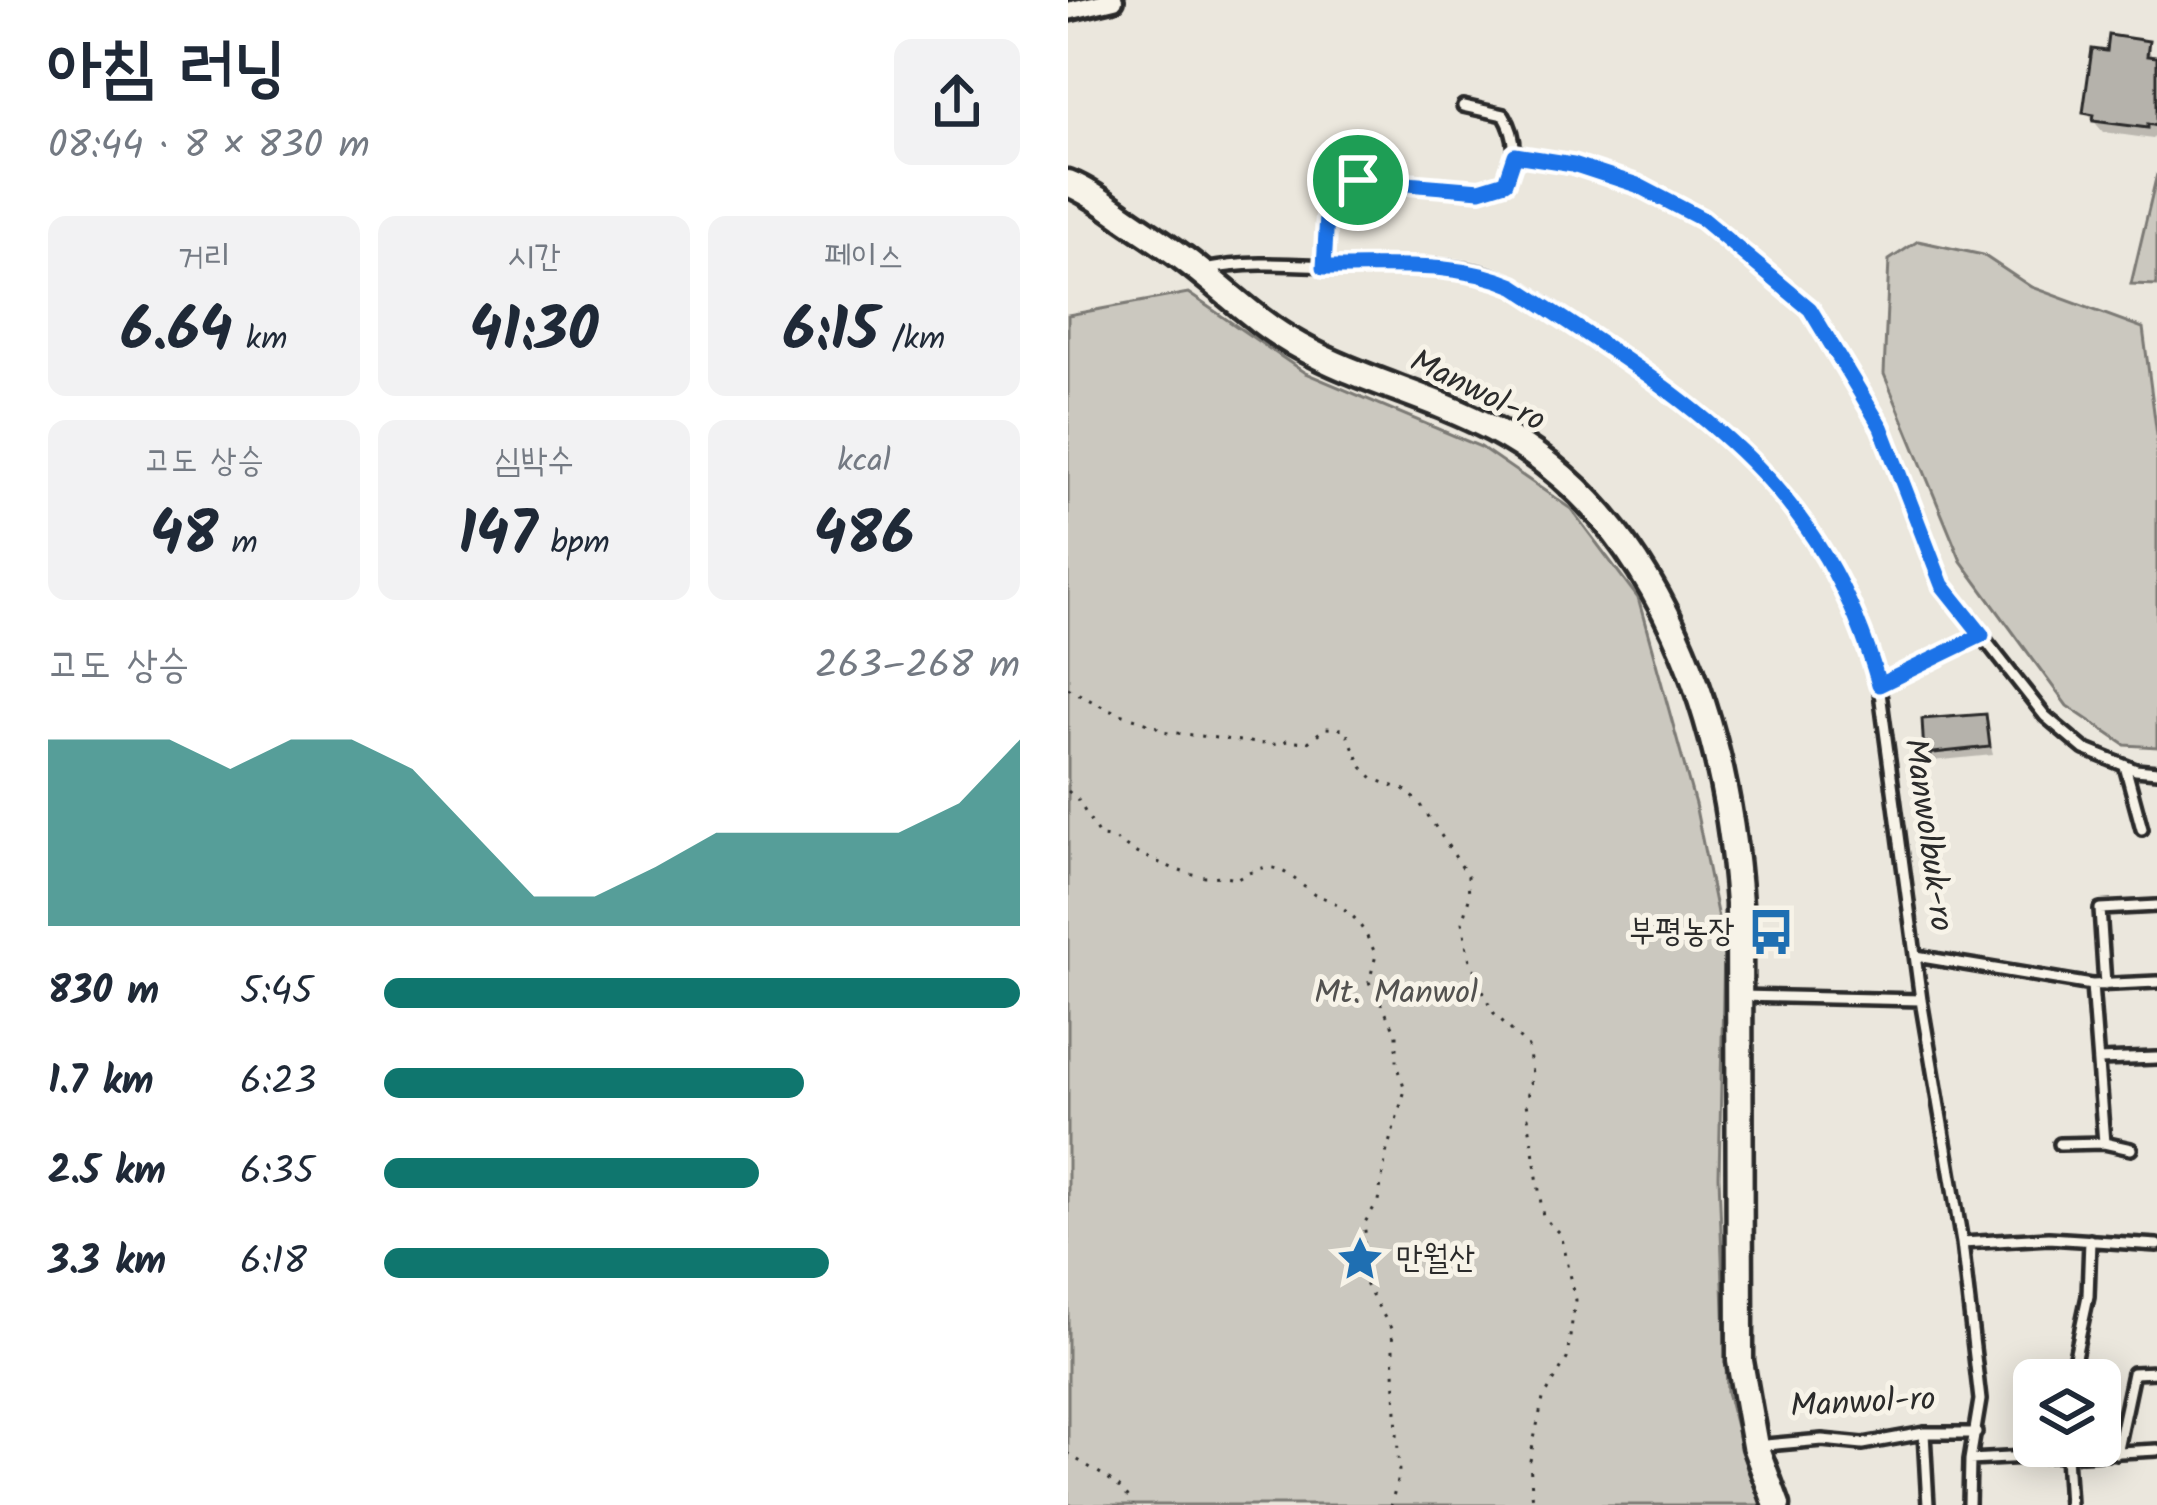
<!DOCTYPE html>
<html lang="ko">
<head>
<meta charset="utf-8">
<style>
	:root { --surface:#fff; --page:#f2f2f3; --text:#1f2937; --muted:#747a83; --accent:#0f766e }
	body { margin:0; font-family:Kalam,"Poor Story",sans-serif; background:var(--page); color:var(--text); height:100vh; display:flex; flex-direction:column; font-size:45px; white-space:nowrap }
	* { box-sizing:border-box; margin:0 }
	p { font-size:39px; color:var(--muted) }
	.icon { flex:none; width:66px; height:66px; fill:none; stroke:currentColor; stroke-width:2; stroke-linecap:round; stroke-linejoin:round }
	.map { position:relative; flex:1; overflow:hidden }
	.details { display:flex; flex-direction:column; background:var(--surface); width:1068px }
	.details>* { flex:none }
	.tools { position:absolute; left:945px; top:1359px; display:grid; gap:24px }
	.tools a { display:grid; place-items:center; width:108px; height:108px; border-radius:18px; background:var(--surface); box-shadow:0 6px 30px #0003; font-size:60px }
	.pin { position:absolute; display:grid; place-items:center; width:102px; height:102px; color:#fff; margin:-51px; border:6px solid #fff; border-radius:50%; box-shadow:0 3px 12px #0007 }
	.round { display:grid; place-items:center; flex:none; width:126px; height:126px; border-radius:18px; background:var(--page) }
	.headline { display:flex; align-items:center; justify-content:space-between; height:204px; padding:0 48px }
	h1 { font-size:66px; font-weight:800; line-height:90px }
	.figures { display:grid; grid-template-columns:repeat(3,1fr); gap:18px; height:204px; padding:12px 48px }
	.figures div { display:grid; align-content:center; border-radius:18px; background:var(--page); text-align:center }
	.figures b { font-size:60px; font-weight:800 }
	.figures small { font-size:33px; font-weight:400 }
	.figures p { font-size:33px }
	.chart { height:336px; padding:24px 48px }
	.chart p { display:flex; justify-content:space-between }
	.chart svg { width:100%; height:216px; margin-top:12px; fill:var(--accent); opacity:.7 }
	ul { padding:0 48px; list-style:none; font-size:39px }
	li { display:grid; grid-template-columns:192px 144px 1fr; align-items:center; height:90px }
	li i { height:30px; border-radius:15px; background:var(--accent) }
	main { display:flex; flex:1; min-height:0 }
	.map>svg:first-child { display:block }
	.green { fill:#cbc8bf; stroke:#7b7a75; stroke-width:3 }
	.shadow { fill:#0003 }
	.building { fill:#b5b2ab; stroke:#2b2b2b; stroke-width:3 }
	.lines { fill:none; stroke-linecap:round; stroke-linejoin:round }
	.lane-casing { stroke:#2b2b2b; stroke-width:18 }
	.street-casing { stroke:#2b2b2b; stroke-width:26 }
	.secondary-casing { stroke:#2b2b2b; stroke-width:33 }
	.path { stroke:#2b2b2b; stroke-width:3; stroke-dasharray:3 9; stroke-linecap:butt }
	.lane { stroke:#f7f3e8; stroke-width:9 }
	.street { stroke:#f7f3e8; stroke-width:16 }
	.secondary { stroke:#f7f3e8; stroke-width:24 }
	.route-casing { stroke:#fff; stroke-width:24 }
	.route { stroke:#1a73e8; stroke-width:15 }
	.labels { text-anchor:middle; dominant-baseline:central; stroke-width:10; stroke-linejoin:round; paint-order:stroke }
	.street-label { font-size:33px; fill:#2b2b2b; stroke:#f7f3e8 }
	.poi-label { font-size:33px; fill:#2b2b2b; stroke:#f7f3e8; text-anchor:end }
	.park-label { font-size:33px; fill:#535250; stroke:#f7f3e8 }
</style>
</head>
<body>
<main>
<section class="details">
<div class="headline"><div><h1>아침 러닝</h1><p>08:44 · 8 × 830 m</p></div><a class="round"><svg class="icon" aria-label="share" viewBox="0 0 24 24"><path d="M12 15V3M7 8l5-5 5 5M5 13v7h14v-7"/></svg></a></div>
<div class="figures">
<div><p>거리</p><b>6.64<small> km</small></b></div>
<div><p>시간</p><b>41:30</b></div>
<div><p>페이스</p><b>6:15<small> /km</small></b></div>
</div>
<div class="figures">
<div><p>고도 상승</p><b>48<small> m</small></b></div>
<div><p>심박수</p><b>147<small> bpm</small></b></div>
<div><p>kcal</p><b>486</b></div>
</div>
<div class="chart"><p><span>고도 상승</span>263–268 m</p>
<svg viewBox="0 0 160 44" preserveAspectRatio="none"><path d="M0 44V6L10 6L20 6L30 12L40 6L50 6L60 12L70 25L80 38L90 38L100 32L110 25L120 25L130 25L140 25L150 19L160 6V44z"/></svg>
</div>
<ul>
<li><b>830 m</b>5:45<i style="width:100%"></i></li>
<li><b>1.7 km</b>6:23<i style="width:66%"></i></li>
<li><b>2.5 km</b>6:35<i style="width:59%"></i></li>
<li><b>3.3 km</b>6:18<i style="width:70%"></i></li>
</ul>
</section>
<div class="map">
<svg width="1089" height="1505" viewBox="0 0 1089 1505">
	<rect width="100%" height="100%" fill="#ebe7dd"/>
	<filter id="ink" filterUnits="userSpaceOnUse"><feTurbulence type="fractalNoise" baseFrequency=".00833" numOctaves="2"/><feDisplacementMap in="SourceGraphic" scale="24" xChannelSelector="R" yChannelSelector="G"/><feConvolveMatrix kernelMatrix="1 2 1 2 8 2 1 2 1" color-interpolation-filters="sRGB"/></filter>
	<g filter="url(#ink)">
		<path class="green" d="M1089 174V285L1063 284Z
			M850 241 915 255 963 287 1075 328 1089 435V747L1057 745 999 706 893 561 816 374 821 260Z
			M120 293 237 373 413 447 503 509 570 598 627 804 656 948 651 1176 659 1392 679 1469 694 1505H0V315Z"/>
		<path class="shadow" d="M1079 44 1085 60H1089V135L1085 139 1035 132 1018 112 1041 54Z
			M916 717 925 755 864 761 859 753Z"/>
		<path class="building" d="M1041 35 1081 41 1079 56 1089 57V126L1080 124V128L1025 121 1026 115 1015 113 1024 49 1039 51Z
			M918 714 922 747 856 754 854 719Z"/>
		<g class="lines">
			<defs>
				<path id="lane" d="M447 155 505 165 569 185 634 219 742 309 813 427 874 585 977 716 1016 749 1068 770 1089 772
					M256 267 260 198 270 186 290 180 411 190 438 182C450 158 449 137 436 115L395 106
					M136 270C186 259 239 266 291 267 332 268 379 262 419 274 456 285 489 314 521 335 663 429 764 515 811 685L853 1000 894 1243 912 1400 902 1460 901 1505
					M811 685 913 635
					M1057 766 1074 829
					M848 956 1024 985 1089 982
					M1024 985 1036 1143
					M1037 985 1032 909 1089 906
					M673 996 853 1000
					M1031 1060 1089 1058
					M992 1144 1036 1143 1063 1149
					M894 1243 981 1238 1089 1245
					M1002 1380 1020 1296 1022 1240
					M856 1433 860 1505
					M687 1446 754 1440 795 1444 856 1433H908
					M1048 1453 1065 1373 1089 1372
					M998 1456 1001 1505
					M902 1460 1089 1450"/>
				<path id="street" d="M0 11 46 0"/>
				<path id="secondary" d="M0 183C20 191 37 204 54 216 74 230 95 243 115 258 154 287 187 322 231 346 292 380 363 396 425 429 594 519 659 724 671 904L672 1361 687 1446 709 1505"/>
			</defs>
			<use href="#lane" class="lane-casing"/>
			<use href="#street" class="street-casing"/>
			<use href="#secondary" class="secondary-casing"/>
			<path class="path" d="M0 688 40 710 87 725 93 731 204 745 219 741 239 743 257 728 277 729 294 767 306 779 337 790 351 802 400 876 401 898 394 922 400 955 424 1011 460 1047 464 1074 458 1103 475 1217 492 1234 507 1300 499 1359 475 1399 466 1439 462 1461 465 1505
				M0 791 10 800 32 837C52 837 58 850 75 856 92 862 112 873 130 876 144 879 154 873 168 879 205 856 216 871 244 893 257 903 246 893 261 900 287 912 296 929 308 955L301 982 329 1034V1063L337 1090 319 1150 310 1201 296 1224 298 1238 286 1265 324 1330 331 1473 323 1505
				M0 1453C20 1469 55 1481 65 1505"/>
			<use href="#lane" class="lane"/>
			<use href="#street" class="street"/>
			<use href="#secondary" class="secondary"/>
		</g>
	</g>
	<g class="lines" filter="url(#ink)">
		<defs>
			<path id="route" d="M447 155 505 164 569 185 634 219 742 309 813 427 874 585 914 635 811 685C753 476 616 398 446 286 386 260 320 268 256 267L260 198 270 186 290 180 412 190 438 182Z"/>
		</defs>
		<use href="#route" class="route-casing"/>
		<use href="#route" class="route"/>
	</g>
	<defs>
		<symbol id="bus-bare" viewBox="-9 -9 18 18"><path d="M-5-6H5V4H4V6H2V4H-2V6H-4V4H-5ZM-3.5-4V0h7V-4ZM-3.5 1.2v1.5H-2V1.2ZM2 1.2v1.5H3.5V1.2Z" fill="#1f6fb2" stroke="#f7f3e8" stroke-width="2.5" paint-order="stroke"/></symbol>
		<symbol id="sight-bare" viewBox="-9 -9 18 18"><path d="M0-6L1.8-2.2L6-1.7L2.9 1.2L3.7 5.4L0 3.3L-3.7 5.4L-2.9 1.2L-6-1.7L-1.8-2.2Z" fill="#1f6fb2" stroke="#f7f3e8" stroke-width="2.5" paint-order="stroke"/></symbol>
	</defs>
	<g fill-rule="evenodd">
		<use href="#bus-bare" x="670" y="899" width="66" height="66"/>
		<use href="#sight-bare" x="259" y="1226" width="66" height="66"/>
	</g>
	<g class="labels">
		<g class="street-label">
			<text transform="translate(409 392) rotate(26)">Manwol-ro</text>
			<text transform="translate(859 835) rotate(82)">Manwolbuk-ro</text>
			<text transform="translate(795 1404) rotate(-3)">Manwol-ro</text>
		</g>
		<g class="poi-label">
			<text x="667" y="932">부평농장</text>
			<text x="328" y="1259" text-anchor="start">만월산</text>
		</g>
		<g class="park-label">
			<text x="328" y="994">Mt. Manwol</text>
		</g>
	</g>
</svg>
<div class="tools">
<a><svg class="icon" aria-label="layers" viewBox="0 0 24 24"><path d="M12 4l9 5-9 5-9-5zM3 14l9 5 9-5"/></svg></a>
</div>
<div class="pin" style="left:290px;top:180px;background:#1e9e55"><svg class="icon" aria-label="arrive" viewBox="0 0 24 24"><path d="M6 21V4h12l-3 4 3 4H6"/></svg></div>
</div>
</main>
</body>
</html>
